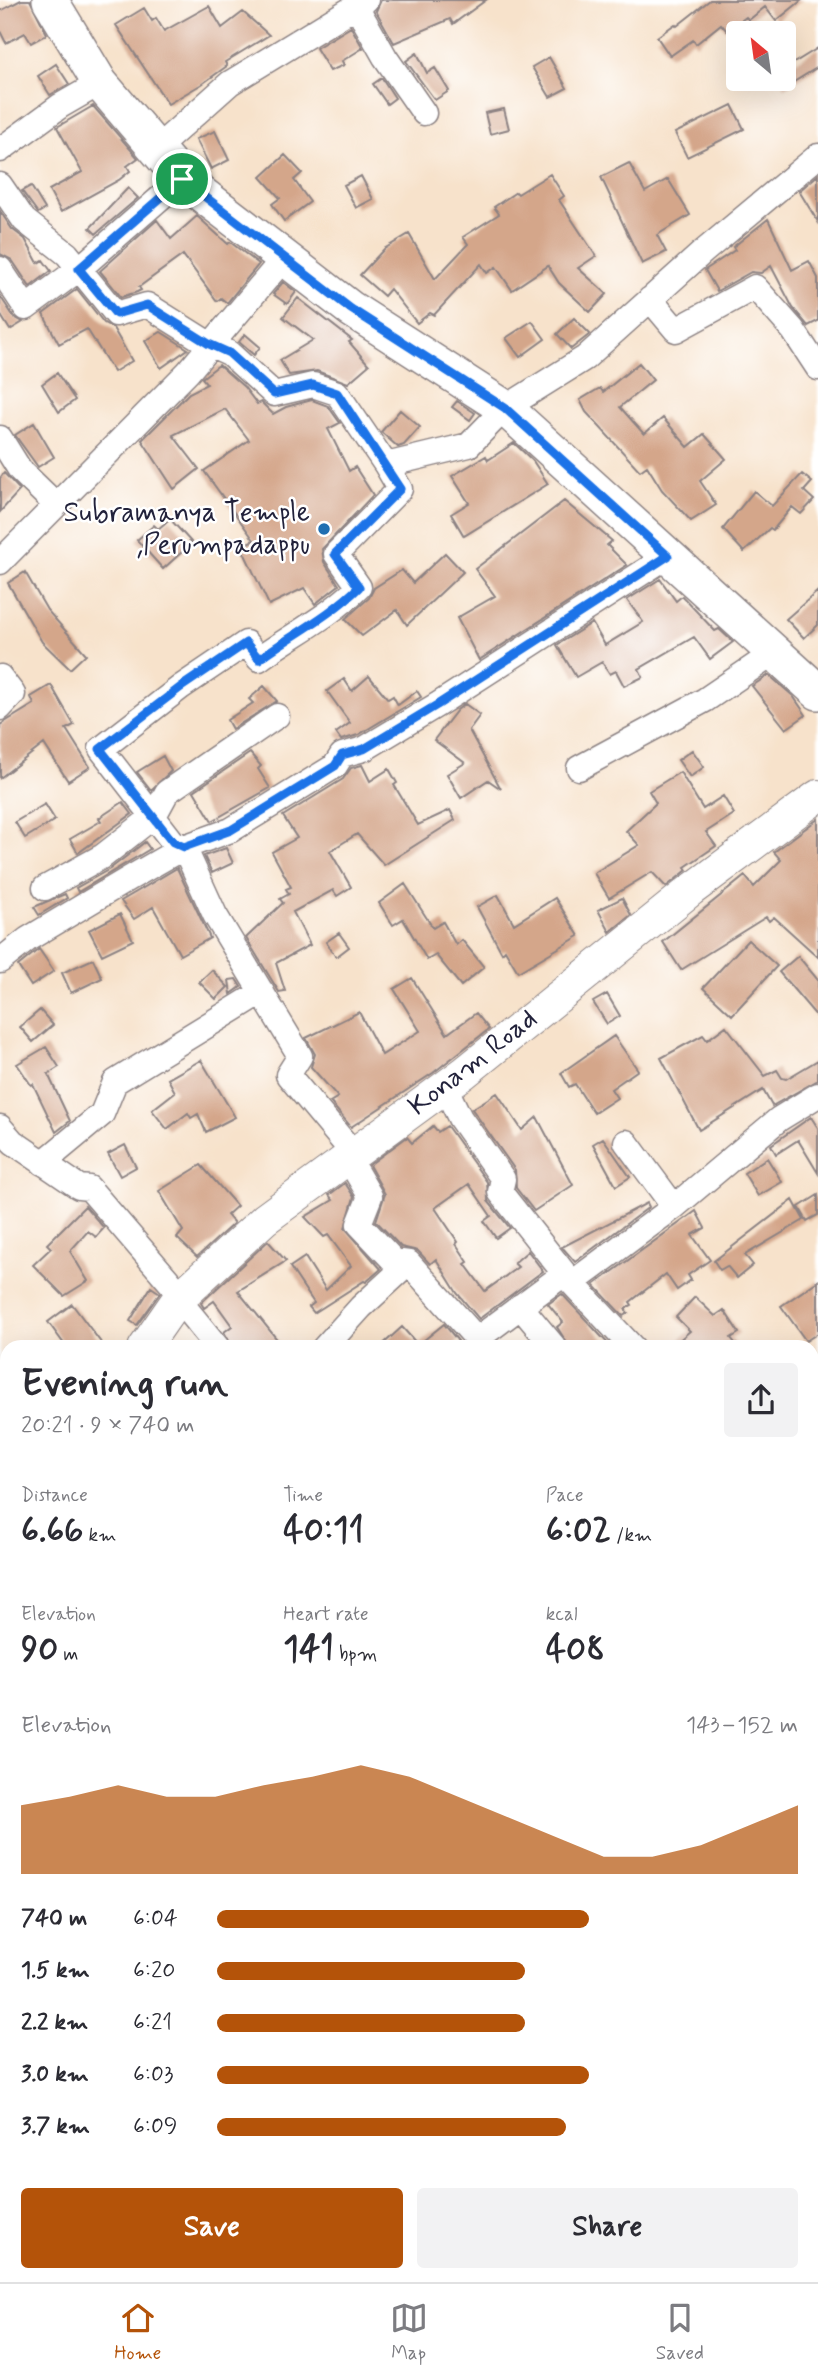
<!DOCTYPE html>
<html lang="en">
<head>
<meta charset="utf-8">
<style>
	:root { --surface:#fff; --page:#f2f2f3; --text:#2b2b33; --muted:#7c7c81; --line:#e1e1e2; --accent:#b45309 }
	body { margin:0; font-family:Mynerve,sans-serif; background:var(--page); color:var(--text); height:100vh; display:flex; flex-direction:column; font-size:26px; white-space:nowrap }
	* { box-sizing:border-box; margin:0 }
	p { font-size:23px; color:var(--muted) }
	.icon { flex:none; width:38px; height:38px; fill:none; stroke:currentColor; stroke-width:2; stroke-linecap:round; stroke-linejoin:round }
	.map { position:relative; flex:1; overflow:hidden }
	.panel { position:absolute; left:0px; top:1340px; width:819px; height:942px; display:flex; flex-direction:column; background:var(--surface); border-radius:21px 21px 0 0; box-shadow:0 7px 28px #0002 }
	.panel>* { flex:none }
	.needle { width:46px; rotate:331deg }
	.fabs { position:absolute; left:726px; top:21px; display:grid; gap:14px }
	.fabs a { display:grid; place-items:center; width:70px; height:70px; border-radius:7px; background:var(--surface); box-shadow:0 7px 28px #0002; font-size:35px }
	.pin { position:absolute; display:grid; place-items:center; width:60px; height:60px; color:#fff; margin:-30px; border:4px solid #fff; border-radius:50%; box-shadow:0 2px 7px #0007 }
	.round { display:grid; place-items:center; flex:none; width:74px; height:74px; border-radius:7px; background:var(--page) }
	.overview { display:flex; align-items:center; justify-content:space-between; height:119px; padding:0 21px }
	h1 { font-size:38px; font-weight:800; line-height:52px }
	.stats { display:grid; grid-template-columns:repeat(3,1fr); gap:10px; height:119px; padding:7px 21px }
	.stats div { display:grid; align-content:center }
	.stats b { font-size:35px; font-weight:800 }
	.stats small { font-size:19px; font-weight:400 }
	.stats p { font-size:19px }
	.chart { height:196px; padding:14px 21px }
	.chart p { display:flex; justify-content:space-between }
	.chart svg { width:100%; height:126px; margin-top:7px; fill:var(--accent); opacity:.7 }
	.primary-button { display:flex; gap:14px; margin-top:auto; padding:14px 21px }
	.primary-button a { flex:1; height:80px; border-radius:7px; background:var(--accent); color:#fff; font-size:28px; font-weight:800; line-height:80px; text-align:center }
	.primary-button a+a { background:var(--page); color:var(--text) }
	ul { padding:0 21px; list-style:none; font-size:23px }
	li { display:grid; grid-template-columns:112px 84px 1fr; align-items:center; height:52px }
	li i { height:18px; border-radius:9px; background:var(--accent) }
	.dock { display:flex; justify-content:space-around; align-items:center; height:98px; border-top:2px solid var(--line); background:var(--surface); font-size:19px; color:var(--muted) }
	.dock a { display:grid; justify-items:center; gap:4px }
	.dock .selected { color:var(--accent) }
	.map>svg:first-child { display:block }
	.water { fill:url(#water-ripples); stroke:#556c97; stroke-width:2 }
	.building { fill:#d4a68a }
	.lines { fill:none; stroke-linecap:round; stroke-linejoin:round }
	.minor-casing { stroke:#8c8283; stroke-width:27 }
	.tertiary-casing { stroke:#8c8283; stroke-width:34 }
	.secondary-casing { stroke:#8c8283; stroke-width:38 }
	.minor { stroke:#fff; stroke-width:24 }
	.tertiary { stroke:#fff; stroke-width:32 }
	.secondary { stroke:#fff; stroke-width:35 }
	.route-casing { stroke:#fff; stroke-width:14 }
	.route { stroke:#1a73e8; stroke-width:9 }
	.poi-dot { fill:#1f6fb2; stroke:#fff; stroke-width:2.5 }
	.labels { text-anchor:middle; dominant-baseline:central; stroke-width:5; stroke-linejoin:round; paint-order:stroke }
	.poi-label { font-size:28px; fill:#22223b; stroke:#fff; text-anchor:end }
	.street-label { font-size:28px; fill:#22223b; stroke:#fff }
</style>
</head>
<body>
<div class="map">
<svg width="818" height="2282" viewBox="0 0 818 2282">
	<defs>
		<pattern id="water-ripples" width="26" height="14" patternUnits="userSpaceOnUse" patternTransform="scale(1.75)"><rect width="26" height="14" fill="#88b7f3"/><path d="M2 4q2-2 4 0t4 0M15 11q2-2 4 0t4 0" fill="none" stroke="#6f94c6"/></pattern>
	</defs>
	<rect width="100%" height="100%" fill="#fff"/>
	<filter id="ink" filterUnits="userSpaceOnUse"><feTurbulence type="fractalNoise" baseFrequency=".0143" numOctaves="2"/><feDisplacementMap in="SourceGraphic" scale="14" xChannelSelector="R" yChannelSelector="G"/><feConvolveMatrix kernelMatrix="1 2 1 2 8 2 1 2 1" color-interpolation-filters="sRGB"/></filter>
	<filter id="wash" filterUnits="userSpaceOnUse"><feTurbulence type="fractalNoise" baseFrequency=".00686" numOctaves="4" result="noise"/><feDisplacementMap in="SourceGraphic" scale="28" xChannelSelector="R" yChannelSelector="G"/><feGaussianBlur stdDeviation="1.57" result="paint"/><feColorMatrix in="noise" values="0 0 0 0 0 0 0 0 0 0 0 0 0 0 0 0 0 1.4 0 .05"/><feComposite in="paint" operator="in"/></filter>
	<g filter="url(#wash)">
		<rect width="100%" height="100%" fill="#f7e2cb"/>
		<path class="water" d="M818 2015V2282H445L455 2275H812V2019Z"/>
		<g id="blocks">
			<path class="building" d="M21 0H30L47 34 31 43 25 33 6 43 0 31V11Z
				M381 0H486L453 24 450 19 394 43 376 11Z
				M710 0H802L776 21 765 7 749 20 746 17 727 31 721 24 696 44 693 40 670 56 657 37 675 24 677 26Z
				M209 6 222 28 243 12 269 35 225 62 227 66 202 84 168 104 116 25 144 8 152 21 156 18 164 31Z
				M351 27 363 48 342 61 344 65 330 71 316 48Z
				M818 48V67L784 88V69Z
				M417 53 427 73 435 68 449 91 435 100 406 61Z
				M549 57 567 88 550 97 532 67Z
				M56 64 69 84 50 95 38 76Z
				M382 78 395 98 387 104 373 84Z
				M732 105 744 129 687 157 675 133Z
				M93 106 138 158 127 166 130 171 119 180 61 212 49 190 82 172 57 127Z
				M504 109 509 129 490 134 485 113Z
				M215 131 229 160 211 169 196 139Z
				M285 155 302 173 294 180 310 202 284 221 272 204 280 198 261 177Z
				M629 163 645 192 668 179 690 215 657 235 666 252 642 264 601 177Z
				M550 174 564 196 559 200 596 256 578 268 607 294 590 312 559 283 548 266 512 290 496 267 487 273 481 264 434 315 430 313 417 323 390 289 384 296 360 275 384 249 409 234 435 279 468 244 463 237 499 214 494 207 516 192 518 194Z
				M818 175V222L799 191Z
				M361 176 373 199 356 208 344 185Z
				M31 186 45 209 38 213 22 191Z
				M128 188 138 198 96 234 90 228Z
				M0 211 12 229 25 239 38 263 43 260 51 271 30 287 12 260 0 254Z
				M197 216 228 244 230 242 259 264 227 303 221 298 217 301 183 255 139 287 141 290 137 292 121 297 100 271 157 220 171 239Z
				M768 219 792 270 809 261 818 278V321L808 326 793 308 771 266 761 273 751 272 717 291 705 270 735 250 733 247Z
				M283 282 296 292 287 304 273 294Z
				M77 289 104 323 113 328 132 361 114 372 87 329 59 344 43 314Z
				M0 296 14 317 23 322 10 330 0 314Z
				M298 298 352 340 349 342 369 365 348 383 317 371 289 375 280 360 313 340 283 317Z
				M574 318 590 334 571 349 557 334Z
				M532 321 545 339 520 357 506 338Z
				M161 332 188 349 161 368 145 341Z
				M245 334 260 347 254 355 239 342Z
				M639 363 653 380 620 407 644 434 663 418 688 447 704 434 726 459 700 481 716 505 691 521 662 490 647 466 640 471 586 412 580 400 600 388 603 392Z
				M219 365 244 387 257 404 261 402 273 414 286 407 312 400 328 406 340 423 328 429 349 471 355 467 373 495 322 549 324 562 339 585 315 604 304 588 269 605 241 546 254 540 204 471 249 440 225 409 173 435 199 469 174 489 142 440 189 393 207 384 202 378Z
				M57 373 75 400 59 412 42 384Z
				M457 401 475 413 470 420 452 407Z
				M400 410 420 427 404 445 398 447 381 432Z
				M34 423 54 457 38 467 15 435Z
				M514 443 533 461 548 484 464 536 451 514 469 503 452 476 486 456 488 460Z
				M4 473 20 490 0 512V478Z
				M802 474 812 482 804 491 814 500 801 514 792 507 773 530 770 528 744 552 723 529 754 491 772 506Z
				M564 501 612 541 607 545 627 565 479 660 457 618 495 596 475 569Z
				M170 519 192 543 163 569 137 540 154 525 158 529Z
				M445 553 463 572 407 625 397 610 362 636 345 619 369 598 374 588 402 570 413 583Z
				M25 572 47 610 86 654 70 669 42 642 8 583Z
				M660 579 676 601 682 596 715 631 719 629 733 642 710 659 694 637 639 669 643 677 624 686 616 671 610 674 602 662 576 677 557 645 592 623 605 645 643 622 627 600Z
				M818 591V625L804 638 786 619Z
				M769 675 793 696 806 715 786 729 752 686Z
				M369 676 388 699 393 696 398 705 417 691 421 697 358 735 341 740 336 733 350 723 327 691 344 679 352 691Z
				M51 685 74 725 66 729 90 767 68 781 44 744 0 778V725L34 704 31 697Z
				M264 686 277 701 232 729 227 720 253 703 249 699Z
				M465 704 480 715 469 730 501 789 488 780 461 798 447 774 465 763 434 740 457 710Z
				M692 750 704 767 690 777 678 760Z
				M250 753 261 766 258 769 270 788 212 821 194 791Z
				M163 756 171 771 151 790 137 772Z
				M362 765 370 781 389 769 397 783 394 785 418 825 450 810 455 820 384 865 357 834 330 851 351 887 337 896 333 890 293 912 310 945 276 963 285 991 279 992 246 938 283 903 280 899 289 894 286 889 291 887 272 852 297 838 283 816 343 779 351 768Z
				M680 772 703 809 723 796 734 814 706 832 716 846 685 867 687 870 666 887 652 872 609 898 594 873 639 845 626 831 656 803 649 791Z
				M123 802 132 814 78 853 70 839 101 821 99 818Z
				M45 804 55 820 25 838 15 822Z
				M818 819V957L774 917 769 921 766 917 681 970 663 942 745 876 754 887 781 860 774 852Z
				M145 842 150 849 78 892 76 888 110 869Z
				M226 848 233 863 212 873 204 856Z
				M177 868 210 938 180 955 153 907 134 919 121 901Z
				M405 884 433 928 443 922 456 945 462 940 484 967 461 986 436 955 427 960 403 919 393 925 379 903Z
				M65 894 67 898 39 915 34 907Z
				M498 895 514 924 555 898 579 936 518 972 505 950 502 953 477 907Z
				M622 898 631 915 610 932 598 910Z
				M120 914 133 940 102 955 89 930Z
				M339 933 349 947 336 957 326 942Z
				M748 940 777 966 732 1015 703 988Z
				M39 949 54 971 31 986 18 966Z
				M798 956 818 980V1018L779 972Z
				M93 959 102 978 71 993 62 973Z
				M212 970 228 987 216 999 199 982Z
				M412 978 447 1034 476 1013 489 1029 433 1073 351 1127 330 1102 338 1097 311 1067 315 1054 306 1038 359 1012 382 1055 420 1031 394 989Z
				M236 979 241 987 231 994 229 980Z
				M607 994 620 1016 607 1024 593 1002Z
				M40 1010 53 1025 33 1042 20 1027Z
				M726 1026 765 1076 777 1070 782 1078 786 1079 818 1060V1080L772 1106 763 1090 699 1130 661 1058 703 1035 707 1040Z
				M614 1036 638 1070 611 1089 617 1098 594 1113 575 1084 569 1087 561 1073Z
				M46 1047 59 1067 48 1074 70 1121 56 1132 33 1084 31 1085 17 1064Z
				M201 1060 235 1117 206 1132 198 1114 191 1118 188 1113 167 1129 152 1110 175 1092 168 1079Z
				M497 1093 522 1130 537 1117 573 1185 534 1211 516 1188 515 1170 472 1109Z
				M811 1117 818 1128V1173L798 1140 776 1154 771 1145Z
				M433 1126 438 1132 447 1126 487 1182 488 1201 510 1228 496 1238 484 1221 491 1216 469 1184 435 1208 458 1242 456 1244 468 1262 465 1264 485 1291 518 1267 514 1263 528 1251 543 1271 479 1319 457 1293 436 1259 430 1264 418 1251 401 1247 376 1221 385 1194 369 1165 407 1137 412 1143Z
				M603 1138 630 1177 616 1186 593 1144Z
				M125 1145 136 1167 120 1176 108 1154Z
				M767 1158 782 1182 758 1196 744 1173Z
				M201 1165 237 1206 227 1215 234 1223 197 1257 177 1238 183 1231 159 1191Z
				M345 1183 354 1197 345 1228 381 1269 366 1282 364 1281 314 1313 309 1307 314 1303 290 1267 305 1257 326 1290 351 1266 328 1235 324 1237 305 1217 333 1200 329 1195Z
				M818 1195V1215L807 1221 799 1207Z
				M793 1200 804 1220 745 1255 753 1265 737 1278 727 1266 720 1270 714 1261Z
				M647 1203 649 1207 575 1262 562 1247Z
				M85 1206 104 1228 96 1237 88 1231 70 1251 88 1281 64 1296 33 1265 51 1248 47 1244Z
				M696 1211 705 1228 692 1235 710 1260 688 1275 691 1280 677 1290 666 1274 630 1302 632 1305 625 1309 628 1313 623 1316 594 1285Z
				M268 1241 286 1261 238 1291 284 1348H233L224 1332 232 1326 214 1301 204 1308 201 1303Z
				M818 1281V1333L806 1341 781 1306Z
				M151 1287 160 1293 137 1325 130 1321Z
				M562 1294 612 1348H570L557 1327 563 1322 548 1304Z
				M695 1297 715 1316 724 1310 739 1333 731 1338 739 1348H670L690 1331 676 1317Z
				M72 1304 105 1348H67L48 1322Z
				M444 1324 458 1341 450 1348H379L402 1327 418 1345Z"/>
		</g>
	</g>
	<g filter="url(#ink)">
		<use href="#blocks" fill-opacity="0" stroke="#8c8283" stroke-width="2"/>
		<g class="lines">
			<defs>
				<path id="minor" d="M356 6 385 57 424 113
					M0 150 60 106 100 83
					M155 150 230 83 366 0
					M0 185 24 220 67 254 116 314 147 305 209 344 229 353 274 394 313 385 337 393 386 465 469 445 505 408 585 358 703 252 818 156
					M0 269 26 308 79 269 182 179
					M650 299 676 330 755 287 793 330 818 368
					M0 438 20 470 56 505
					M0 562 188 372 284 258
					M0 677 13 694 0 708
					M579 768 705 700 774 653
					M45 888 103 856 154 816 167 792 277 716
					M0 961 28 939 130 878 184 847 231 830 335 766 342 755 364 749 437 705 668 556
					M445 1087 460 1118 503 1179 500 1192 572 1283 633 1348
					M0 1127 13 1142 79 1187 89 1188 174 1287 178 1299 218 1348
					M626 1142 674 1207
					M353 1153 288 1075 300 1056 215 915 184 847 173 842 101 749 181 687 246 643 259 659C292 635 330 616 359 587L336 554 400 489 386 465
					M43 1163 102 1114 115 1082 262 992
					M409 1263 477 1339 564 1274
					M572 1283 674 1207 779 1119 818 1095
					M520 1306 555 1348
					M324 1348 361 1307 409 1263 394 1261 359 1224 370 1196 348 1158
					M812 1382 818 1379
					M812 1512 818 1496
					M812 1544V1554
					M0 1719 7 1727
					M812 1784 818 1787
					M812 1878 818 1887
					M812 1907 818 1903
					M0 1939H7"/>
				<path id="tertiary" d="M144 1348 178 1299 265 1219 464 1073 691 890 818 796
					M0 1529 7 1521"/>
				<path id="secondary" d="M50 0 100 83 182 179 351 309 505 408 818 692"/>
			</defs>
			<use href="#minor" class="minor-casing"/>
			<use href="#tertiary" class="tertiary-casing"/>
			<use href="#secondary" class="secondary-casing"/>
			<use href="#minor" class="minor"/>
			<use href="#tertiary" class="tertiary"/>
			<use href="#secondary" class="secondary"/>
		</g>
	</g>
	<g class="lines" filter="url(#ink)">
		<defs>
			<path id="route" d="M182 179 351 309 505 408 668 556 437 705 364 749 342 755 335 766 231 830 184 847 173 842 100 749 181 687 246 643 259 659C292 635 330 616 359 587L335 554 400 489 337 393 313 385 274 394 229 353 209 344 147 305 116 314 79 269Z"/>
		</defs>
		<use href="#route" class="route-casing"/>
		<use href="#route" class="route"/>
	</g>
	<circle class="poi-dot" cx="324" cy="529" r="7"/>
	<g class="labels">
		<g class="poi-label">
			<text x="310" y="513">Subramanya Temple<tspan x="310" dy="32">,Perumpadappu</tspan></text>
		</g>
		<g class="street-label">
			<text transform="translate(473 1063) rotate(-38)">Konam Road</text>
		</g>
	</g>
</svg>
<div class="fabs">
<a><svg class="needle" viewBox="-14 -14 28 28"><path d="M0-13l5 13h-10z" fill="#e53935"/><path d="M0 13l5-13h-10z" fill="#7c7c81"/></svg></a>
</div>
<div class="pin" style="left:182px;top:179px;background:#1e9e55"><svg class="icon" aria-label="arrive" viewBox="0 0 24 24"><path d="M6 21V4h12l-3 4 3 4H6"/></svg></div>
<section class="panel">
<div class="overview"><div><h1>Evening run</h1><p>20:21 · 9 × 740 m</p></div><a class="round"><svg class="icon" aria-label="share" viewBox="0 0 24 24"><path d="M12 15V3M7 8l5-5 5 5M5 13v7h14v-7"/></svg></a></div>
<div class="stats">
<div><p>Distance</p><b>6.66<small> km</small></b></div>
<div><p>Time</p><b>40:11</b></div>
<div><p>Pace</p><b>6:02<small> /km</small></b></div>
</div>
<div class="stats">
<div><p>Elevation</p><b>90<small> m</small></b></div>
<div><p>Heart rate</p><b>141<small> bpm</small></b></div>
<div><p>kcal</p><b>408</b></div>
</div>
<div class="chart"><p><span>Elevation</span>143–152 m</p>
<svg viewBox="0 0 160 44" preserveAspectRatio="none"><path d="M0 44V20L10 17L20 13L30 17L40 17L50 13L60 10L70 6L80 10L90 17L100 24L110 31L120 38L130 38L140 34L150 27L160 20V44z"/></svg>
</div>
<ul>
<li><b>740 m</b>6:04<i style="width:64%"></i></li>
<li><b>1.5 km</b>6:20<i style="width:53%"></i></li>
<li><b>2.2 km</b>6:21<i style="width:53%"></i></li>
<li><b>3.0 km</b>6:03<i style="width:64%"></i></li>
<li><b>3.7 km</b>6:09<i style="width:60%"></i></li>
</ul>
<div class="primary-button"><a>Save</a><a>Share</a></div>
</section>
</div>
<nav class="dock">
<a class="selected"><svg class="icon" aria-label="home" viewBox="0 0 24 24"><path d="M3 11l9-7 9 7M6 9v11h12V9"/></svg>Home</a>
<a><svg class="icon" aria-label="map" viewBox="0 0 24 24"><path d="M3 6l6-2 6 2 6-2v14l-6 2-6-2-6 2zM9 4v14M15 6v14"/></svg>Map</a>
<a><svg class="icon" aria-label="saved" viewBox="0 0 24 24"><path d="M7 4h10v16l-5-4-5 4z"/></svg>Saved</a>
</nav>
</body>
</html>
